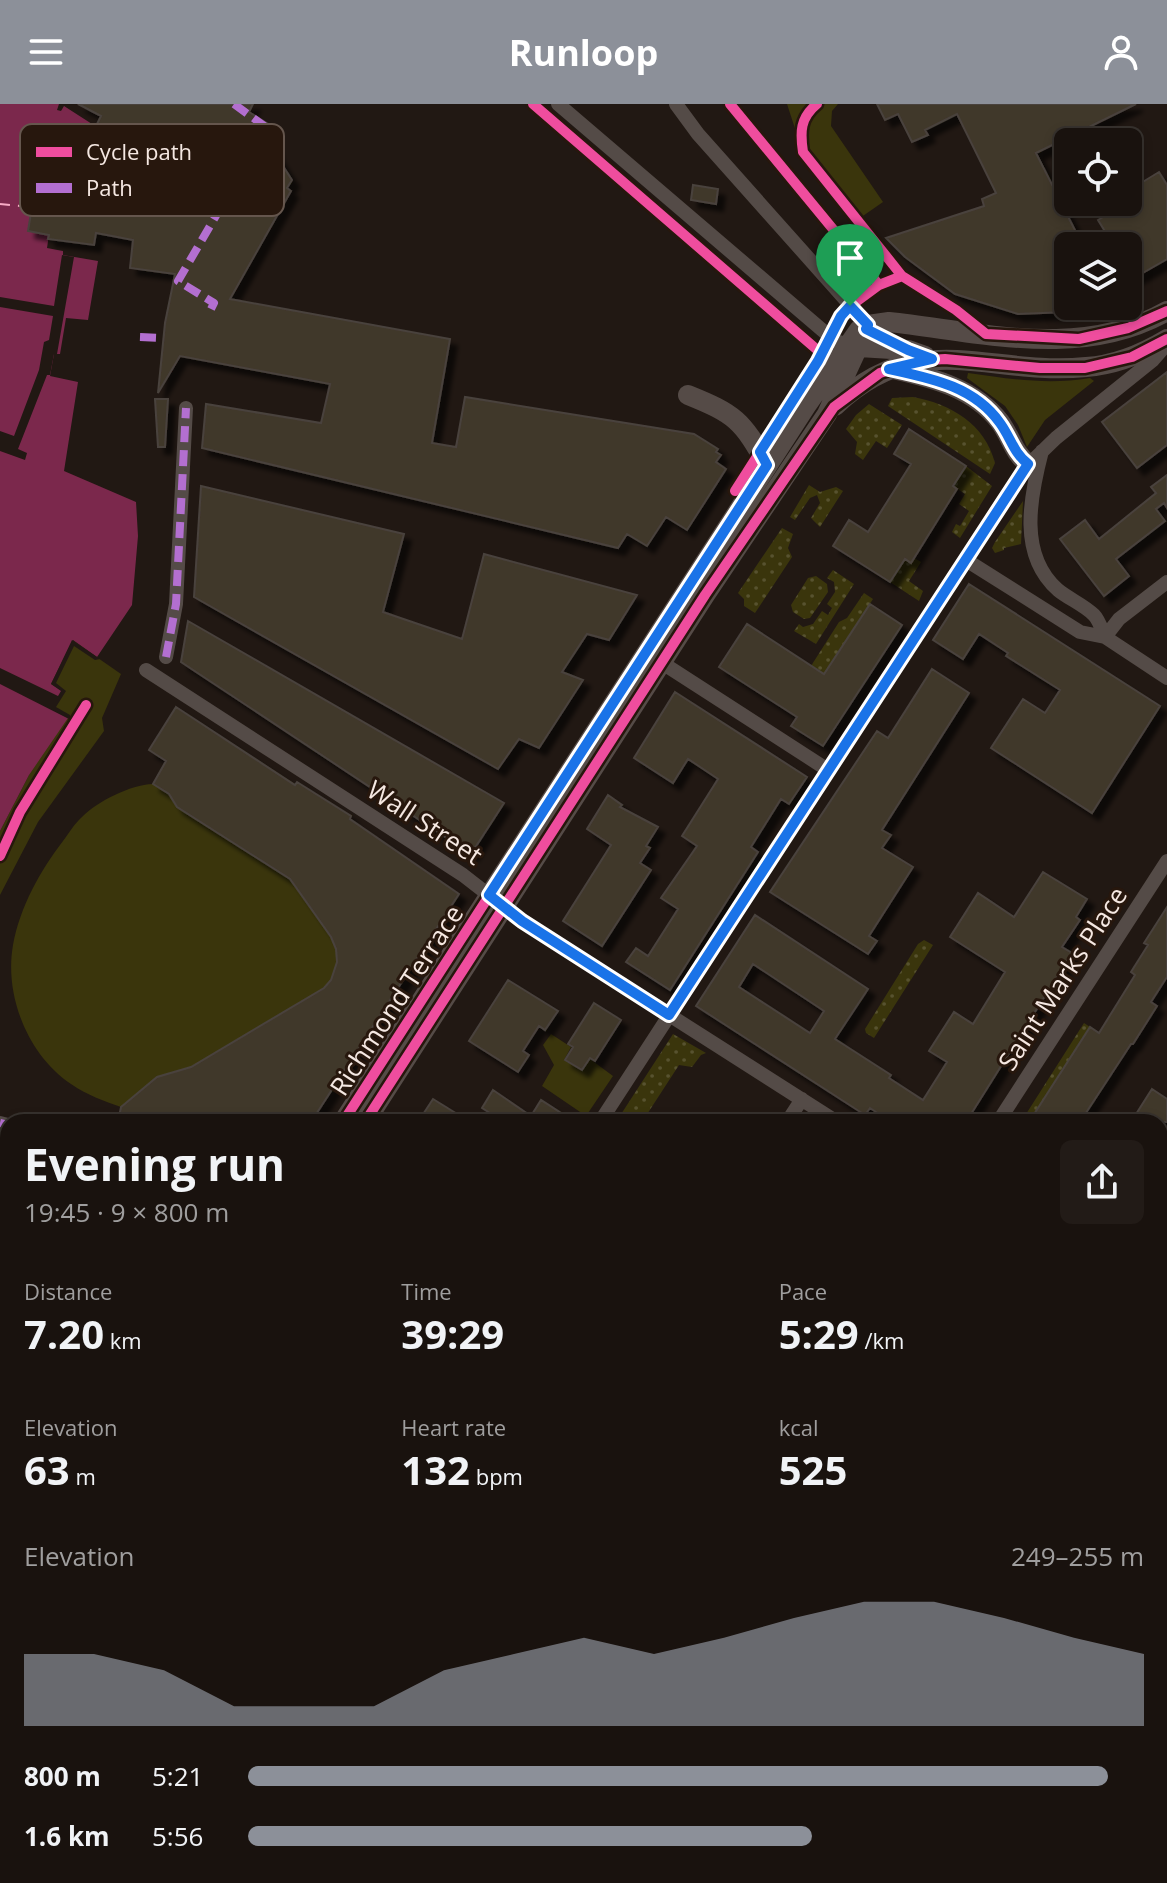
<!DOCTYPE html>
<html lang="en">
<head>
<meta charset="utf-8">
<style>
	:root { --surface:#19120e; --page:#221b17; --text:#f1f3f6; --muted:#9f9e9e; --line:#37322e; --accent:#8c9099 }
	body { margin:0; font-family:"Open Sans",sans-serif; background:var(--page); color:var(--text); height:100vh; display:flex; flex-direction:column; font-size:30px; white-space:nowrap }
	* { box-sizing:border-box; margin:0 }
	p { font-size:26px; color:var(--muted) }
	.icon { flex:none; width:44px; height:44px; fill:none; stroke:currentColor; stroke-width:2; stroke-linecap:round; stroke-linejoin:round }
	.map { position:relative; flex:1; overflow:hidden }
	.panel { position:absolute; left:0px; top:1010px; width:1168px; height:770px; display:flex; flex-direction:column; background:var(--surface); border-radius:24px 24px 0 0; box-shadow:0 4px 12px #0003,0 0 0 2px var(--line) }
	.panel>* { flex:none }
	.tools { position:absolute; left:1054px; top:24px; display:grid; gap:16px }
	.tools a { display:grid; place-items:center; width:88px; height:88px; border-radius:12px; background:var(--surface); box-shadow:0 4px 12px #0003,0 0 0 2px var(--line); font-size:40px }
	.pin { position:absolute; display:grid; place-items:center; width:68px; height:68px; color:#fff; margin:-82px -34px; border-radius:50% 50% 50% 0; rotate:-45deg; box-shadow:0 0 8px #0007 }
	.pin .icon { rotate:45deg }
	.round { display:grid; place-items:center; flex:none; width:84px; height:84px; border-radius:12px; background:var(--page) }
	.summary { display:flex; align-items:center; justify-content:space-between; height:136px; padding:0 24px }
	h1 { font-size:44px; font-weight:700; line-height:60px }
	.metrics { display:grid; grid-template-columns:repeat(3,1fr); gap:12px; height:136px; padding:8px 24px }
	.metrics div { display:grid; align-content:center }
	.metrics b { font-size:40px; font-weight:700 }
	.metrics small { font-size:22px; font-weight:400 }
	.metrics p { font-size:22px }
	.chart { height:224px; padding:16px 24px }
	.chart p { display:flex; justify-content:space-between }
	.chart svg { width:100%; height:144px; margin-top:8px; fill:var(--accent); opacity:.7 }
	ul { padding:0 24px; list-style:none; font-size:26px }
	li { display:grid; grid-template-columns:128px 96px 1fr; align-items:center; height:60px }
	li i { height:20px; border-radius:10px; background:var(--accent) }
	header { display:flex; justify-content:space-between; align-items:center; height:104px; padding:0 24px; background:var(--accent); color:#fff; font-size:36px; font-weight:700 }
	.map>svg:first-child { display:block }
	.grass { fill:url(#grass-dots) }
	.forest { fill:url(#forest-firs) }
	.park { fill:#3a350c }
	.water { fill:#7b284c }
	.pier { fill:#211813 }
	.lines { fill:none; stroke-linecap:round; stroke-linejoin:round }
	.ferry { stroke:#f7abc5; stroke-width:2; stroke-dasharray:10 8; stroke-linecap:butt }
	.building { fill:#41372c; stroke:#49423d; stroke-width:2; fill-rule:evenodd; filter:url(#shadow) }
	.street { stroke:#544b47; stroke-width:14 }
	.secondary { stroke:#554b47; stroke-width:20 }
	.quiet { stroke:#b36fd0; stroke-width:8; stroke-dasharray:16 8; stroke-linecap:butt }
	.cycleway-casing { stroke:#27170d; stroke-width:15 }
	.cycleway { stroke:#ef4d9e; stroke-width:10 }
	.route-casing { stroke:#fff; stroke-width:16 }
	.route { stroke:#1a73e8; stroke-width:10 }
	.labels { text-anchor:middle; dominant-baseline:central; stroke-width:6; stroke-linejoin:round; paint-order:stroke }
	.street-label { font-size:26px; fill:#f5e8e2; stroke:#27170d }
	.key { fill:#27170d; stroke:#65564d; stroke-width:2 }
	.key-label { font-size:22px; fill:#f5e8e2 }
</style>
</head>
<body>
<header><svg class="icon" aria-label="menu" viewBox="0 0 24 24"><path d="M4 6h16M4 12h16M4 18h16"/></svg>Runloop<svg class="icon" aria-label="person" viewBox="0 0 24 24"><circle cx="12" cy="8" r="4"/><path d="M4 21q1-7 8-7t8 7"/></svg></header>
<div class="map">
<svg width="1167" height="1779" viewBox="0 0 1167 1779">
	<defs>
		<pattern id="grass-dots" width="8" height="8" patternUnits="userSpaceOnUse" patternTransform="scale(2)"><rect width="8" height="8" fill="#3a350c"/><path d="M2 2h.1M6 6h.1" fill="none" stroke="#57522f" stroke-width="1.8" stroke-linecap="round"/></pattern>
		<pattern id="forest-firs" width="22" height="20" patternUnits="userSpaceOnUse" patternTransform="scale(2)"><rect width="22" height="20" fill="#4d4816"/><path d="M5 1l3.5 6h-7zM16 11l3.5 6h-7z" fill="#676238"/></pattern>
		<filter id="shadow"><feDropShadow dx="7" dy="7" stdDeviation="2" flood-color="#0009"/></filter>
	</defs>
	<rect width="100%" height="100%" fill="#211813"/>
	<path class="grass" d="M913 293C951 300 985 320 995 359L990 370 888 302 892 294Z
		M869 300 902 321 887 344 876 337 863 356 855 350 857 338 846 325 856 311Z
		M966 362 992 382 960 434 952 428 956 420 960 422 969 407 959 400 965 390 953 382Z
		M809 381 820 388 836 383 843 387 820 423 811 414 820 399 817 391 810 394 795 416 790 413Z
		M1023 397 1021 440 1004 444V446L995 449 992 444 995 438Z
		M782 424 793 430 788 444 792 453 755 509 744 502V495L738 489Z
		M914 454 921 458 909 477 923 487 919 497 890 478 905 455 910 458Z
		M833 466 854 480 816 540 794 527 799 520 803 523 813 520 822 507 828 511 832 504 827 500 835 488 834 478 827 474Z
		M816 472 827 480 828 488 810 514 804 515 793 508 791 501 808 474Z
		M864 489 873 495 824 570 811 562 839 518 847 514Z
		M924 836 933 841 874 934 866 929 865 925 918 840Z
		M1084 919 1090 923 1029 1018H1021Z
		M673 930 706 949 701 951 692 963 679 961 642 1018H616Z"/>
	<path class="forest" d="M275 1772H528L524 1778 500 1779H278Z"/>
	<path class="park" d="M787 0H838L832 7 831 22 883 98 860 114 802 46Z
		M968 269C1010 275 1048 281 1090 274L1094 277 1045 316 1027 343 1018 321 1005 302 967 274Z
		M72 536 121 570 102 614 104 627 38 718 0 791V727L29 671 50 605 51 580Z
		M176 603 295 680 297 678 351 712V716L459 790 311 1018H118L121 1003C104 997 87 991 71 980 28 951 4 892 13 841 20 803 40 767 63 737 69 729 75 719 82 713 98 697 130 681 153 680L166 657 149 646Z
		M551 930 571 943 564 956 582 967 590 955 613 972 586 1012 542 982 554 961 543 941Z"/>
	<path class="water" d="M0 0H77L101 12 92 30 127 50 118 92 107 82 59 72 57 77 37 73 29 127 49 131 47 144 63 147V151L98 157 88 216 66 214 60 250H54L50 272 78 278 64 367 136 398 138 432 132 501 97 553 73 536 51 580 62 587 51 605 68 614 29 671 0 727Z"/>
	<path class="pier" d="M59 0H77L101 12 92 30 127 50 124 59 105 50 101 57 94 54 97 46 90 44 85 77 49 68 50 61 80 68 85 42 82 40 92 20 64 2 61 7 57 6Z
		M62 151 74 153 57 250H54L50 271H47L18 345 27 349 25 356 0 347V327L14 332 39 266 44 238 49 236 53 212 0 203V193L54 202Z
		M72 536 100 555 95 556 74 542 56 579 66 587 56 603 70 611 71 616 0 580V564L58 592 61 587 51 580Z"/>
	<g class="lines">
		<path class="ferry" d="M0 100 32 103"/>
	</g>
	<path class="building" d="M78 0H253L249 8 270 21 276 51 292 76 287 84 291 87 230 195 450 235 432 339 456 343 465 293 694 330 718 345 716 348 721 351 716 358 726 365 687 426 666 413 647 442 627 430 618 444 202 344 206 300 321 319 330 280 180 252 158 289 165 219 175 170 130 164 133 136 96 129 94 141 48 135 49 131 28 127 37 73 57 77 58 72 119 84 127 50 92 30 101 12Z
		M877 0H1136L1036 49 1083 142H1068V208L1018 210 955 190 905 153 886 134 984 102 982 95 996 89 957 10 925 26 928 31 912 38 898 10 885 16Z
		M1159 68 1167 81V155L1134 174 1128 164V142H1114L1098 116 1119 104 1115 98H1128V87Z
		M693 81 718 85 716 100 691 96Z
		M1167 268V341L1137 364 1102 318Z
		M155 295H168L165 343H158Z
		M909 325 966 362 953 382 957 385 911 459 905 455 890 478 833 442 849 416 868 428 911 360 894 350Z
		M1167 371V404L1164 399 1156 405 1165 417 1116 455 1129 472 1104 492 1060 435 1085 416 1099 435 1156 389 1151 383Z
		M201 382 404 430 383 508 462 535 484 450 637 491 609 536 587 530 562 568 583 576 539 644 519 635 498 665 194 493Z
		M969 480 1160 602 1092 709 991 644 1023 595 1045 609 1060 586 1006 552 1008 549 979 530 963 555 933 536Z
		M870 500 902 521 823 642 791 622 797 613 719 563 747 520 824 570Z
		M188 517 504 699 471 750 181 558Z
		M932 565 969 589 882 726 891 731 882 744 913 763 869 832 877 837 868 850 770 788 877 627 888 634Z
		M675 588 807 673 789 700 781 695 751 743 758 748 670 886 626 858 636 844 648 852 678 805 661 794 697 742 682 732 718 675 688 655 673 679 634 654Z
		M176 603 295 681 297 678 351 712 350 715 459 790 311 1018H118L121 1003 157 973 191 963 324 884 331 876 337 858 336 845 331 833 290 775 177 703 169 690 153 680 166 657 149 646Z
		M608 691 622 701 620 703 658 723 646 742 650 744 640 759 651 766 602 842 563 817 611 741 587 725Z
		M1043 768 1087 795 1076 813 1080 816 1062 843 1072 849 966 1018H891L870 1004 865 1011 696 902 755 811 868 885 835 935 891 971 889 974 923 996 947 958 929 947 954 908 973 920 1005 868 950 833 978 789 1014 813ZM753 860 824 907 810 929 739 883Z
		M1167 803V873L1151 898 1157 902 1133 940H1131L1080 1018H1029L1090 923 1099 929 1135 871 1131 868 1148 841 1144 839Z
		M508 876 558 907 545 926 539 922 523 947 529 951 518 968 469 937Z
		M594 899 621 916 595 957 590 954 582 966 565 956 573 943 568 940Z
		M1152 985 1167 995V1018H1131Z
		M493 986 531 1012 541 996 575 1018H504L482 1004Z
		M433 995 470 1018H418Z"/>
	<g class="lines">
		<path class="street" d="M558 0 835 237 854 242
			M676 0 698 30 868 221
			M1042 347C1030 393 1018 451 1058 486 1069 495 1084 501 1094 511 1099 516 1102 526 1105 533
			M966 456 1080 528 1105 533 1167 574
			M1105 533 1119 515 1167 478
			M166 553 176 500 186 304
			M653 553 828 666
			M146 566 463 771 522 817 837 1018
			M600 1018 1024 365 1056 334 1153 256 1166 241
			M787 1018 802 995
			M998 1018 1167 757
			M0 1019 8 1021
			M1160 1102 1167 1091
			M1160 1501 1167 1485
			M1160 1561 1167 1566
			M941 1772 945 1779
			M1139 1772 1149 1779
			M548 1779 549 1772
			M966 1779 972 1772"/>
		<path class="secondary" d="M859 243 908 246 925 252
			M893 265C933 274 974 284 1000 318 1011 333 1013 348 1028 360
			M688 291C735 310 742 316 767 361
			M835 302C920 221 989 273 1086 263 1116 261 1142 250 1167 235
			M343 1018 806 302 859 226 868 221 889 218C981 228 1081 256 1167 207
			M365 1018 705 491 827 310 863 232
			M161 1772 162 1779
			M181 1772V1779"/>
		<path class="quiet" d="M234 0 267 24 280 40
			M211 205 214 199 178 177 267 24
			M140 233 164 234
			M166 553 176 500 186 304
			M0 1019 8 1021"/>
		<defs>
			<path id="cycleway" d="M533 0 822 250
				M730 0 879 181
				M817 0C800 14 800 28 803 48L902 172 956 206 986 230 1079 235 1128 224 1167 207
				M735 387 818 257 845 206 879 181 902 172
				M0 752 20 708 86 601
				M343 1018 746 394
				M365 1018 705 491 834 303 880 269 915 257 945 255 1040 264H1085L1132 253 1167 235"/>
		</defs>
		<use href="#cycleway" class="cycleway-casing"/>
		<use href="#cycleway" class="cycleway"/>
	</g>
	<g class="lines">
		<defs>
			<path id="route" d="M850 202 868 221 866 225 908 246 932 255 889 265C930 274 974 282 1000 319 1011 334 1013 348 1028 360L669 911 522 817 489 791 767 361 760 348 818 257 841 212Z"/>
		</defs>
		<use href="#route" class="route-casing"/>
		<use href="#route" class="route"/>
	</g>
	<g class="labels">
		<g class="street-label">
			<text transform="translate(425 718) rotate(33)">Wall Street</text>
			<text transform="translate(1062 874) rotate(-57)">Saint Marks Place</text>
			<text transform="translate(396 896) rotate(-57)">Richmond Terrace</text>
		</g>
	</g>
	<rect x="20" y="20" width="264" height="92" rx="12" class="key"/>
	<rect x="36" y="43" width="36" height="10" fill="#ef4d9e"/>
	<rect x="36" y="79" width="36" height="10" fill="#b36fd0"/>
	<g class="key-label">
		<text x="86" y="56">Cycle path</text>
		<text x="86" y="92">Path</text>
	</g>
</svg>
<div class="tools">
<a><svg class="icon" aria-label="locate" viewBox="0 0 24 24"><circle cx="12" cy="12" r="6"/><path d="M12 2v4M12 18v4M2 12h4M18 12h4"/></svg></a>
<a><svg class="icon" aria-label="layers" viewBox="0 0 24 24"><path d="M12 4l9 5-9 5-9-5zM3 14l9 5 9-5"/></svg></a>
</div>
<div class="pin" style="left:850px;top:202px;background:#1e9e55"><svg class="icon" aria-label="arrive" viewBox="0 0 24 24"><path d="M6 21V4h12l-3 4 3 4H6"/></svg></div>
<section class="panel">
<div class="summary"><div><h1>Evening run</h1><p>19:45 · 9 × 800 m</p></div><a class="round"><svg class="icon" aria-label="share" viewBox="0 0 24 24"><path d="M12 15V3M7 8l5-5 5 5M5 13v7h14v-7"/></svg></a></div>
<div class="metrics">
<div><p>Distance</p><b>7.20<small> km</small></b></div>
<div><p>Time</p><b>39:29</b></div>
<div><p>Pace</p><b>5:29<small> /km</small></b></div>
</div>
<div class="metrics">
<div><p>Elevation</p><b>63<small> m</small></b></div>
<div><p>Heart rate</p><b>132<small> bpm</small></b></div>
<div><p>kcal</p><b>525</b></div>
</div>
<div class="chart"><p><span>Elevation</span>249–255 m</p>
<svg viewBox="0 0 160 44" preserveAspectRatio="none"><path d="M0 44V22L10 22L20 27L30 38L40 38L50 38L60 27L70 22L80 17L90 22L100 17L110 11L120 6L130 6L140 11L150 17L160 22V44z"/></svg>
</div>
<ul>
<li><b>800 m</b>5:21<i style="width:96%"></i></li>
<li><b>1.6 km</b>5:56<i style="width:63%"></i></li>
</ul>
</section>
</div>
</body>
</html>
